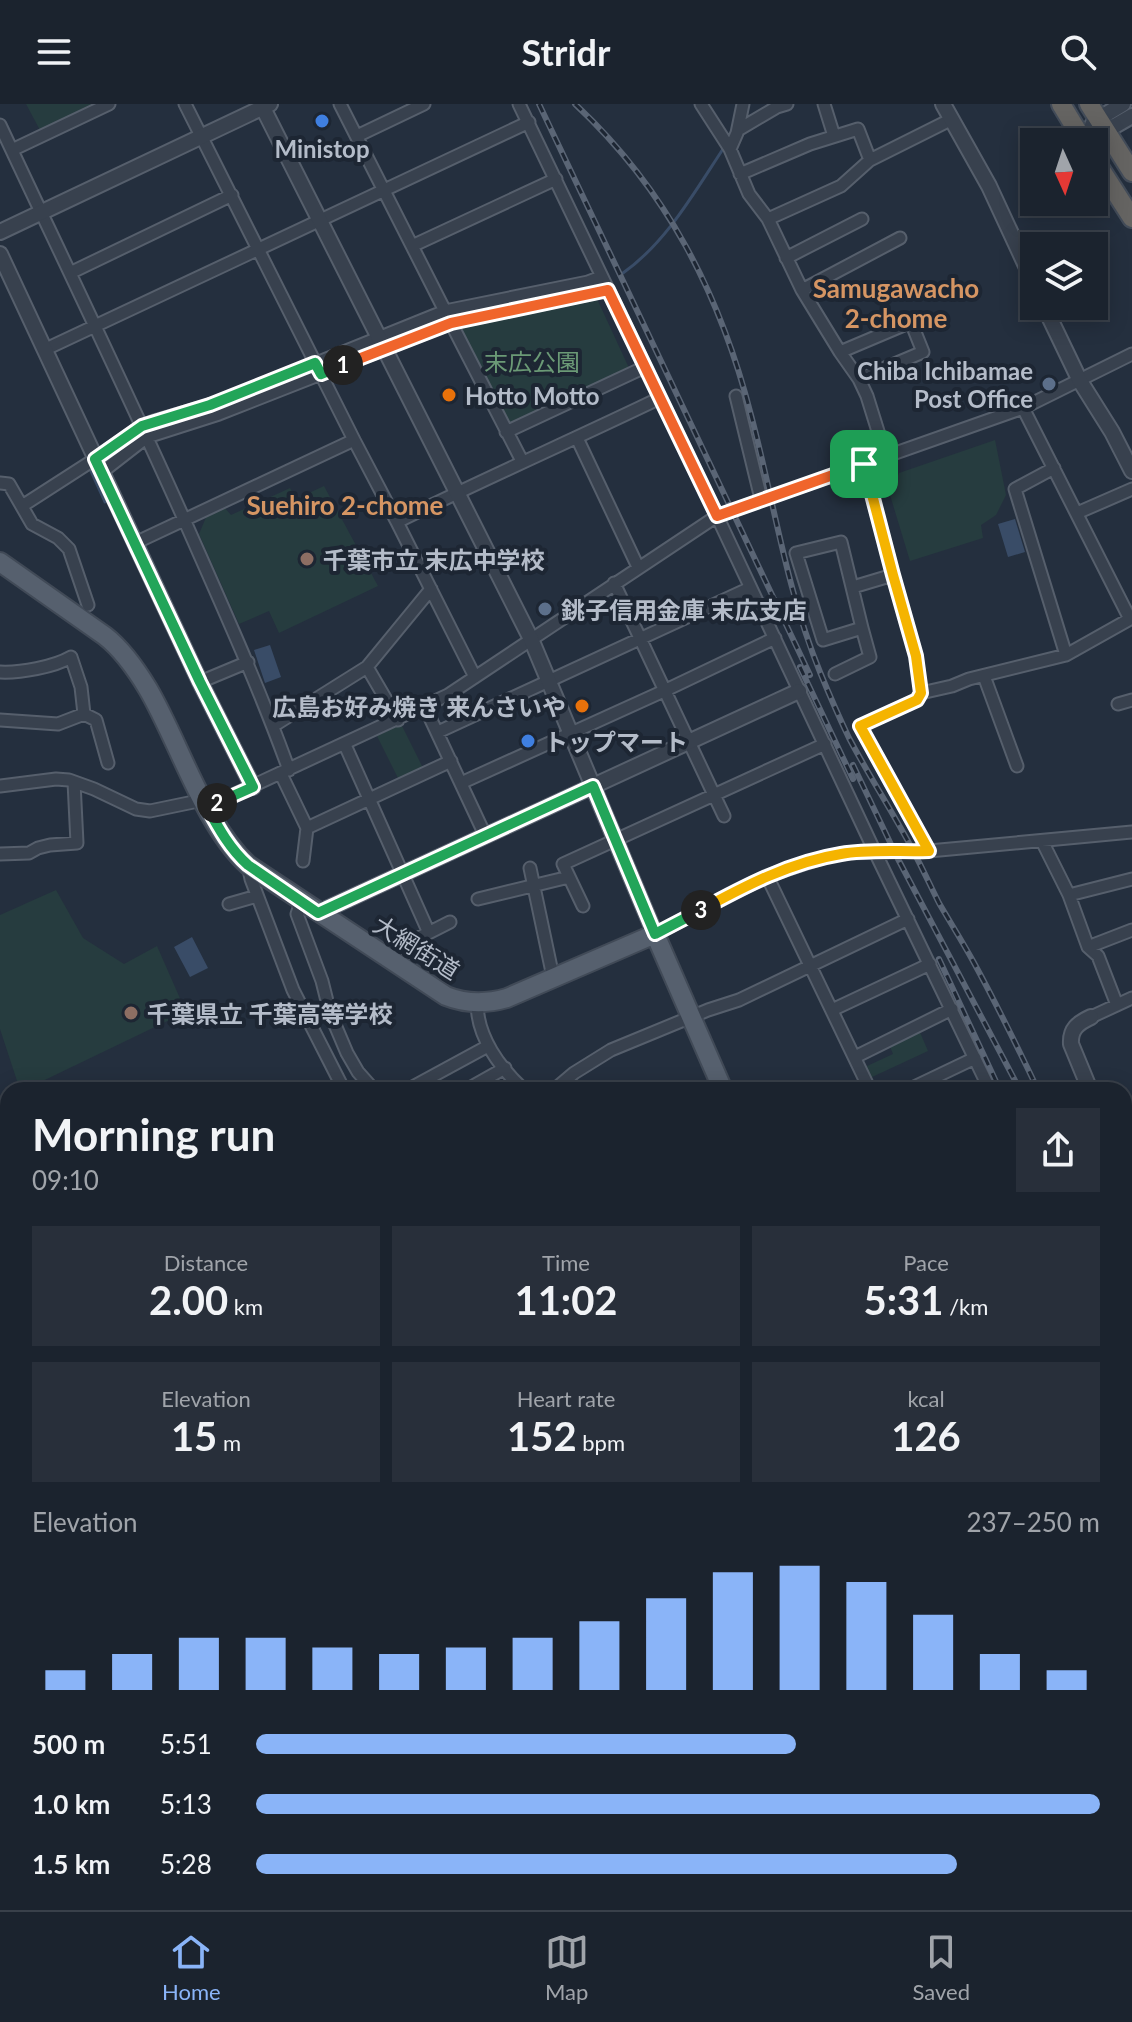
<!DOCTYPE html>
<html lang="en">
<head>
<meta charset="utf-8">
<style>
	:root { --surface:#1b232e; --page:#282f3a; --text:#f1f3f6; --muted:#a0a4aa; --line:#39404a; --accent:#8ab4f8 }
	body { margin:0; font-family:Lato,"Noto Sans JP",sans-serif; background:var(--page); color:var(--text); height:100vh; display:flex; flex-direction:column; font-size:30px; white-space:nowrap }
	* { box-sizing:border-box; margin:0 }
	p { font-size:26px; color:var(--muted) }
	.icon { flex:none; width:44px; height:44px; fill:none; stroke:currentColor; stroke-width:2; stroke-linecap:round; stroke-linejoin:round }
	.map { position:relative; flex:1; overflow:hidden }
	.sheet { position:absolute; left:0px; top:978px; width:1132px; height:828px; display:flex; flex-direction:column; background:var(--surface); border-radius:24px 24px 0 0; box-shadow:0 4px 20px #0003,0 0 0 2px var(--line) }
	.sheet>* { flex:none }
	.needle { width:52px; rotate:177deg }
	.buttons { position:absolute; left:1020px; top:24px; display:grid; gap:16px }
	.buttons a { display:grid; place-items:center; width:88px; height:88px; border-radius:0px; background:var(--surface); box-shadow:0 4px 20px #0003,0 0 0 2px var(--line); font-size:40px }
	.pin { position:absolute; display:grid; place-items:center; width:68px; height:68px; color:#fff; margin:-34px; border-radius:16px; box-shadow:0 4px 12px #0006 }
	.km { position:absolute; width:40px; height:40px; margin:-20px; border-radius:50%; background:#222; color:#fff; font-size:22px; line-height:40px; text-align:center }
	.round { display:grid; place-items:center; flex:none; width:84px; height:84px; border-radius:0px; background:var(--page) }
	.head { display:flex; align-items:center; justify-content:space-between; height:136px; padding:0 32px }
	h1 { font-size:44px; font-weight:700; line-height:60px }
	.stats { display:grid; grid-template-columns:repeat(3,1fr); gap:12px; height:136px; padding:8px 32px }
	.stats div { display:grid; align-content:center; border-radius:0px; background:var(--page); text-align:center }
	.stats b { font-size:40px; font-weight:700 }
	.stats small { font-size:22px; font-weight:400 }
	.stats p { font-size:22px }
	.chart { height:224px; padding:16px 32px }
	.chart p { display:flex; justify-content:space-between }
	.chart svg { width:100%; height:144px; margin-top:8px; stroke:var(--accent); stroke-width:6 }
	ul { padding:0 32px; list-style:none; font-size:26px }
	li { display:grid; grid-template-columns:128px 96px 1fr; align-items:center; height:60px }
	li i { height:20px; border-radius:10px; background:var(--accent) }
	header { display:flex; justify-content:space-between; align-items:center; height:104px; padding:0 32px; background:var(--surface); font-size:36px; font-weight:700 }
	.tabs { display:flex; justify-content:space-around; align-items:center; height:112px; border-top:2px solid var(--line); background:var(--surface); font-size:22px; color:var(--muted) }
	.tabs a { display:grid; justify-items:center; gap:4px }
	.tabs .active { color:var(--accent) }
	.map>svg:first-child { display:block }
	.green { fill:#263c3f }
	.water { fill:#394c67 }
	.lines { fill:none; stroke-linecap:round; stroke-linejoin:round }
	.stream { stroke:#394c67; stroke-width:3 }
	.minor-casing { stroke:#565f6c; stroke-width:15 }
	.tertiary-casing { stroke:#565f6c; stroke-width:18 }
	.primary-casing { stroke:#414a57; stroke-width:22 }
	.trunk-casing { stroke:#434c59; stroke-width:22 }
	.minor { stroke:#38414e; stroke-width:11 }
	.tertiary { stroke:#38414e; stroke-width:14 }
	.primary { stroke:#56606e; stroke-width:18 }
	.trunk { stroke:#656462; stroke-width:18 }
	.rail-casing { stroke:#5a6575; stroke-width:6 }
	.rail { stroke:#1d2633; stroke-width:3; stroke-dasharray:9; stroke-linecap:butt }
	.split-1-casing { stroke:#fff; stroke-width:16 }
	.split-2-casing { stroke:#fff; stroke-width:16 }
	.split-3-casing { stroke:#fff; stroke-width:16 }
	.split-4-casing { stroke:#fff; stroke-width:16 }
	.split-1 { stroke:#f0652b; stroke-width:10 }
	.split-2 { stroke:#22a559; stroke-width:10 }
	.split-3 { stroke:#22a559; stroke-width:10 }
	.split-4 { stroke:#f5b400; stroke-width:10 }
	.shop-dot { fill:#3f7fe0; stroke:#1d2633; stroke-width:3 }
	.service-dot { fill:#5c6f8a; stroke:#1d2633; stroke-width:3 }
	.food-dot { fill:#e8710a; stroke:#1d2633; stroke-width:3 }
	.education-dot { fill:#8d6e63; stroke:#1d2633; stroke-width:3 }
	.labels { text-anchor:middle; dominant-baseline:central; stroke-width:8; stroke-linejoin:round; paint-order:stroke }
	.poi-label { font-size:24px; font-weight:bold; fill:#b4bcc9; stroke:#1d2633; text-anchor:start }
	.park-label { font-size:24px; fill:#6b9a76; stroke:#1d2633 }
	.street-label { font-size:24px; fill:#b4bcc9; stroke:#1d2633 }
	.neighbourhood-label { font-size:26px; font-weight:bold; fill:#d59563; stroke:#1d2633 }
</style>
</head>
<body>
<header><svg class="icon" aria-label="menu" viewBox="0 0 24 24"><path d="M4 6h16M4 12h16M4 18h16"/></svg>Stridr<svg class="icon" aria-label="search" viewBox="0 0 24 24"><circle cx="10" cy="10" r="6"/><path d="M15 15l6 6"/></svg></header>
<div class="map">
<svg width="1132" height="1806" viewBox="0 0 1132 1806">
	<rect width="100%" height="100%" fill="#242f3e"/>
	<path class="green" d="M26 0H101L41 28Z
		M590 193 598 197 629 264 628 267 508 322 459 226 463 219Z
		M995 336 1006 391 996 411 981 421 983 434 910 457 890 391 899 369Z
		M324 382 378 482 279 529 269 507 239 520 199 430 207 411 224 403 231 411 290 384 296 395Z
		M401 620 423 664 399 676 377 632Z
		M56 786 83 834 124 860 157 842 186 908 24 986H20L0 925V811Z
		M919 926 928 947 870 974 865 963 893 950 889 940Z
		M1132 1543V1618L1124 1625V1547Z
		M444 1798H527L526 1806H456Z"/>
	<path class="water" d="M1015 415 1025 448 1008 453 998 420Z
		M270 541 281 573 265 579 254 546Z
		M192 833 208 864 190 873 174 843Z
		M796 1798H855L843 1806H782Z"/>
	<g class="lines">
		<path class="stream" d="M623 169C667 138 695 87 725 42
			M387 237 440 215 506 200
			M339 256 376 241
			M148 327 193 311
			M95 362 90 365 105 398"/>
		<defs>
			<path id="minor" d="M185 0 354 336 397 418 475 573
				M340 0 445 207
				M519 0 717 412 875 748 990 986
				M701 0 730 45 749 90 768 115 802 186 840 248 859 275 867 292 886 353
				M824 0 834 32
				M0 21C61 151 124 281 183 413 220 497 258 580 289 666
				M738 26 777 3 787 0
				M357 32 424 0
				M730 45 737 29 743 0
				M12 46 109 0
				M740 70 810 40 858 25 870 56
				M768 115 841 82 870 56 952 15
				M412 142 556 75
				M786 154 862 115
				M70 169 232 91
				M802 186 900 134
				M451 219 522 357
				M46 245 529 18
				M840 248 911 218 923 248 859 275
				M736 292 761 395
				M506 328 645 263
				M577 334 638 463
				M864 360 893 471 916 552 921 589 917 596 860 622 929 747
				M1054 364 1015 385 1066 551
				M102 368 147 333 219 310 451 219 608 186
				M0 379 9 380 32 420 58 434 69 445 88 501
				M22 402 95 355 142 322 154 317 210 301 257 283 445 207 588 178 601 173
				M1077 409 1132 385
				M397 418C484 375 573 336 660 294
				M841 438 862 524 823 536 796 449Z
				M135 439 354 336
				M614 479 724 712
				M853 483 893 471
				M367 563 398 616
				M0 568C20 569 54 563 71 553L81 583 84 610 96 616 108 659
				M835 570 870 553 862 524
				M984 572 1017 662
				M200 578 248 558
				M921 589 952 582 969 575 1066 551 1130 515 1023 304
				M1118 600 1132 596
				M425 603 485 731
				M0 616 58 620 84 610
				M273 622 367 563 431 485
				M438 628 750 484
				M345 641 429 829
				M281 670 307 724 303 757
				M461 679 666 586 775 534
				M0 682 56 675 69 676 94 685 136 705 150 707 203 696
				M207 703 448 591 717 412 1023 304 1132 250
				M307 724 451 657
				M1042 737 1069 791 1088 843 1098 852 1117 901
				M0 750 29 749 38 744 50 741 77 739 74 678
				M248 761 251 775 293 886 344 986
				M530 764 553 873
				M767 772 870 986
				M1069 791 1132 775
				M478 795 569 773
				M301 798 297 810 322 877 330 909 347 949 358 968 374 986
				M229 800 257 792
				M583 802 563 760 825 640
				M655 830 767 772 825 753 845 749 929 747 1132 728
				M1088 843 1132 826
				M383 852 450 818
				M477 899C477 933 500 964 524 986
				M832 906 930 860
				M1091 913 1132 894
				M855 953 952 905
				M407 986 488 942
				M466 986 505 964
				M554 986 574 969 611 946 708 906 739 896 908 815
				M908 986 975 954
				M0 1115 8 1116
				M0 1145 8 1168
				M1124 1148 1132 1167
				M1124 1361 1132 1377
				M1124 1410 1132 1406
				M0 1432 8 1434
				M1124 1493 1132 1489
				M675 1798 677 1806
				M552 1806 554 1798
				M765 1806 774 1798"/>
			<path id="tertiary" d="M261 0 531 535 655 830
				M943 0 989 82 1034 179
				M1092 21 1098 15 1123 0
				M1081 34 1106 27 1132 12
				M0 128 270 0
				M0 150 200 578 253 683
				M1044 202 1080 277 1112 328 1132 367
				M318 809 799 587
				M1090 986 1071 940C1070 925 1078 919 1091 913
				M1124 1055 1132 1065
				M0 1632 8 1635
				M1124 1785 1132 1787
				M365 1798 373 1806
				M902 1798 904 1806
				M1060 1798 1063 1806
				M617 1806 618 1798
				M874 1806 882 1798"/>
			<path id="primary" d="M0 458 105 532C123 546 136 565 148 585 179 638 204 721 248 761L446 892C466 900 486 900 507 894L655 830 723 986
				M1124 1313 1132 1307"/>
			<path id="trunk" d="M1061 0 1084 38
				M1089 0 1132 68
				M1094 55 1132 114"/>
		</defs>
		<use href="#minor" class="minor-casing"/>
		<use href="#tertiary" class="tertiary-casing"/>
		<use href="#primary" class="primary-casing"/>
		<use href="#trunk" class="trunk-casing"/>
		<use href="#minor" class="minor"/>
		<use href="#tertiary" class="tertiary"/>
		<use href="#primary" class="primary"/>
		<use href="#trunk" class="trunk"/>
		<defs>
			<path id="rail" d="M539 0 810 571
				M575 0C667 86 720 190 751 311 774 397 786 485 820 568 829 590 839 613 849 634 868 670 890 704 909 739 920 759 929 779 939 799 950 818 962 837 973 857 996 899 1017 942 1038 986
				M800 563 853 675
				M853 661 898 755 1020 986
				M939 855 1000 986
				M1124 1188 1132 1208
				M1124 1213 1132 1231
				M1124 1249 1132 1265
				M1065 1798 1067 1806"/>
		</defs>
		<use href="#rail" class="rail-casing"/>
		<use href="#rail" class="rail"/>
	</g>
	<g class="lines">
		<defs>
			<path id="split-1" d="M343 261 451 219 608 186 717 412 864 360"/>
			<path id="split-2" d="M217 699 253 683 200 578 95 355 142 322 210 301 315 259 321 270 343 261"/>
			<path id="split-3" d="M217 699 207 703C219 725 230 745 248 761L318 809 593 682 655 830 701 806"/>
			<path id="split-4" d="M701 806C745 782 791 758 841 750 869 745 900 748 929 747L860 622 917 596 921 589 916 552 893 471 864 360"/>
		</defs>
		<use href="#split-1" class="split-1-casing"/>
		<use href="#split-2" class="split-2-casing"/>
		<use href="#split-3" class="split-3-casing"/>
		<use href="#split-4" class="split-4-casing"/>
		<use href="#split-1" class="split-1"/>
		<use href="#split-2" class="split-2"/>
		<use href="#split-3" class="split-3"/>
		<use href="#split-4" class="split-4"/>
	</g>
	<g class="shop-dot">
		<circle cx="322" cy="17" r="8"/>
		<circle cx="528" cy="637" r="8"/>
	</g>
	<g class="service-dot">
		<circle cx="1049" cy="280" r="8"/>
		<circle cx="545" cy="505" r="8"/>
	</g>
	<g class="food-dot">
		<circle cx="449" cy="291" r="8"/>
		<circle cx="582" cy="602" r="8"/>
	</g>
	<g class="education-dot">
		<circle cx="307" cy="455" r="8"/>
		<circle cx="131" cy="909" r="8"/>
	</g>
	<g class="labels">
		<g class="poi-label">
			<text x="322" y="44" text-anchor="middle">Ministop</text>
			<text x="1033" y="266" text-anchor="end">Chiba Ichibamae<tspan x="1033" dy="28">Post Office</tspan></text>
			<text x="465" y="291">Hotto Motto</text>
			<text x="323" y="455">千葉市立 末広中学校</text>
			<text x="561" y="505">銚子信用金庫 末広支店</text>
			<text x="566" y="602" text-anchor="end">広島お好み焼き 来んさいや</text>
			<text x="544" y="637">トップマート</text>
			<text x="147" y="909">千葉県立 千葉高等学校</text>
		</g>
		<g class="park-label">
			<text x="532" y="257">末広公園</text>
		</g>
		<g class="street-label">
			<text transform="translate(417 843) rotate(32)">大網街道</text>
		</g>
		<g class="neighbourhood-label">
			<text x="896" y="184">Samugawacho<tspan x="896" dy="30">2-chome</tspan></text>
			<text x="345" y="401">Suehiro 2-chome</text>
		</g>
	</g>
</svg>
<div class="buttons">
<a><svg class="needle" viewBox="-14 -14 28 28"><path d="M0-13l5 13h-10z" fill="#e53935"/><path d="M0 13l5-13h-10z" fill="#a0a4aa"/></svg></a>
<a><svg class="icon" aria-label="layers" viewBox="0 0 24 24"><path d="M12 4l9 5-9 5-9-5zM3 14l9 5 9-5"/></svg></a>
</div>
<div class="pin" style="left:864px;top:360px;background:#1e9e55"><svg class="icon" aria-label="arrive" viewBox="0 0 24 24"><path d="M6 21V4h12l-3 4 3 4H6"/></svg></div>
<b class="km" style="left:343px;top:261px">1</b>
<b class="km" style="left:217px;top:699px">2</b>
<b class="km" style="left:701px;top:806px">3</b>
<section class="sheet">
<div class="head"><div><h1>Morning run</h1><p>09:10</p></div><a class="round"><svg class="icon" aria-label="share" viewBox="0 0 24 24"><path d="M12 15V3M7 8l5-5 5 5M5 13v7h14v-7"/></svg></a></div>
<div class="stats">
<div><p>Distance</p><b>2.00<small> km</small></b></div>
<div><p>Time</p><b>11:02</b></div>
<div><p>Pace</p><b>5:31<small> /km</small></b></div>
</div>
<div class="stats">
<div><p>Elevation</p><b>15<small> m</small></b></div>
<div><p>Heart rate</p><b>152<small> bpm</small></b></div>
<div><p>kcal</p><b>126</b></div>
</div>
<div class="chart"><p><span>Elevation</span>237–250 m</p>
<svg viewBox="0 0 160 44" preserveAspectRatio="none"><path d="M5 44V38M15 44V33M25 44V28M35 44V28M45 44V31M55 44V33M65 44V31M75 44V28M85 44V23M95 44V16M105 44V8M115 44V6M125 44V11M135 44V21M145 44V33M155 44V38"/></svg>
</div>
<ul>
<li><b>500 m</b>5:51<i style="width:64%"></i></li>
<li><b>1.0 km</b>5:13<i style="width:100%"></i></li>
<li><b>1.5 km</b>5:28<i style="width:83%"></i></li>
</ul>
</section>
</div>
<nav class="tabs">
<a class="active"><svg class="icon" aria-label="home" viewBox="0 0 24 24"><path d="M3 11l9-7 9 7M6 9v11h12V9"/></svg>Home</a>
<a><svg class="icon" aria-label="map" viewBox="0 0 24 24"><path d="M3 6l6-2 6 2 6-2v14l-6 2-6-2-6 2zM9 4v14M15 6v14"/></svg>Map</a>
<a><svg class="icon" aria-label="saved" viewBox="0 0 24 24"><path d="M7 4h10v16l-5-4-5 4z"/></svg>Saved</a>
</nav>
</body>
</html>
